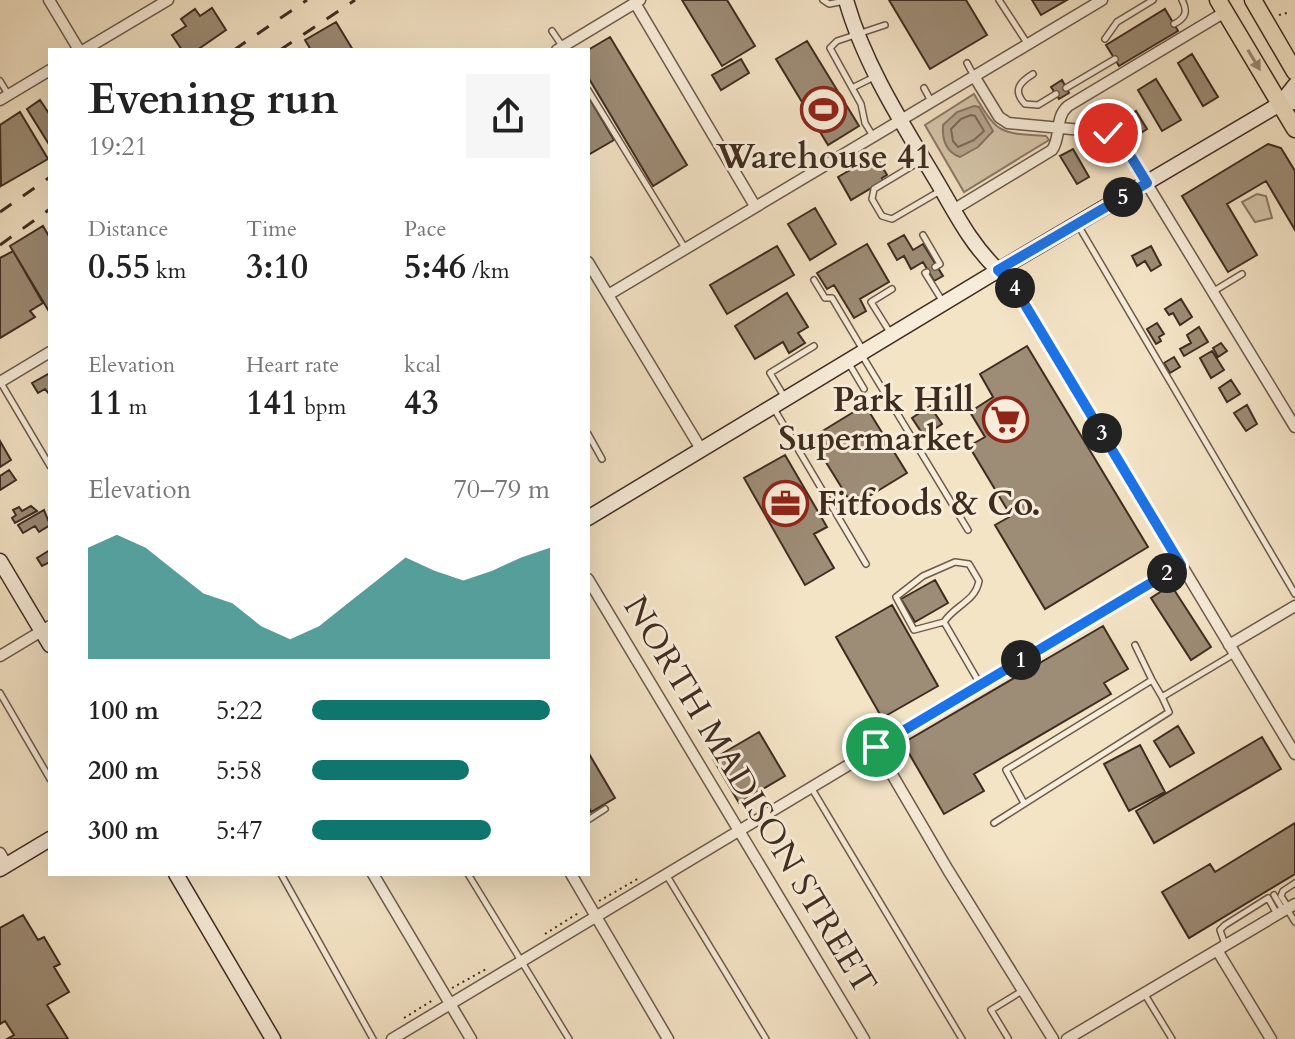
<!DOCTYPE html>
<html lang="en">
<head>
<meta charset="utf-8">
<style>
	:root { --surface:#fff; --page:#f6f6f6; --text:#222; --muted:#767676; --accent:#0f766e }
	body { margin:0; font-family:Cardo,serif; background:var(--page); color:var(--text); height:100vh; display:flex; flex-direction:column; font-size:30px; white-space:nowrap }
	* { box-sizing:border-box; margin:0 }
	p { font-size:26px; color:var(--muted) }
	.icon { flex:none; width:44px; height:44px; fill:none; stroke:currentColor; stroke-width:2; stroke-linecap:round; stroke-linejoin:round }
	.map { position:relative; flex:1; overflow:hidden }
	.drawer { position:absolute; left:48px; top:48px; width:542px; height:828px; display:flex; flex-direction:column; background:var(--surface); border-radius:0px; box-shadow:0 8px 32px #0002 }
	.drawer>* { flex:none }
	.pin { position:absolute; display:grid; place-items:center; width:68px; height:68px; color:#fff; margin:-34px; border:4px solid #fff; border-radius:50%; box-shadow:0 2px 8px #0007 }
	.km { position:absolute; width:40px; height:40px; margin:-20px; border-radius:50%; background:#222; color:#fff; font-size:22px; line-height:40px; text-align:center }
	.round { display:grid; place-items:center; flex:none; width:84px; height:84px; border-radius:0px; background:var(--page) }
	.summary { display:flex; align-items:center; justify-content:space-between; height:136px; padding:0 40px }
	h1 { font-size:44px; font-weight:700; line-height:60px }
	.figures { display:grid; grid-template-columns:repeat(3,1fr); gap:12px; height:136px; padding:8px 40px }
	.figures div { display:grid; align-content:center }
	.figures b { font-size:34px; font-weight:700 }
	.figures small { font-size:22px; font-weight:400 }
	.figures p { font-size:22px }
	.chart { height:224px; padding:16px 40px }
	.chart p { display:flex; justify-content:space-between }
	.chart svg { width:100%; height:144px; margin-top:8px; fill:var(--accent); opacity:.7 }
	ul { padding:0 40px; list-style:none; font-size:26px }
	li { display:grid; grid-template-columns:128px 96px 1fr; align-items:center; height:60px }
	li i { height:20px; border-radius:10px; background:var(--accent) }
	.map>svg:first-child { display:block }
	.green { fill:#d5c5aa; stroke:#8a7865; stroke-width:2 }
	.water { fill:#b6a58e; stroke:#867562; stroke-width:2 }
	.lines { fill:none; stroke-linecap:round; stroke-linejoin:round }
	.shore { stroke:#7a6857; stroke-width:2 }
	.building { fill:#9d8c76; stroke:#3f2c20; stroke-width:2 }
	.lane-casing { stroke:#6c5a4a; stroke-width:8 }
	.street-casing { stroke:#6c5a4a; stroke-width:13 }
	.secondary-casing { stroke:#3f2c20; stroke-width:17 }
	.primary-casing { stroke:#3f2c20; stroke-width:19 }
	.path { stroke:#3f2c20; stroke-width:2; stroke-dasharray:2 4; stroke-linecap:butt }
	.lane { stroke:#f8edda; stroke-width:5 }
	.street { stroke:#f8edda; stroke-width:10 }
	.secondary { stroke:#f8edda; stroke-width:14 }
	.primary { stroke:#f4e4c6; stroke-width:16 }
	.rail { stroke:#3f2c20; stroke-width:3; stroke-dasharray:14 14; stroke-linecap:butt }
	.oneway { fill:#9a8873 }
	.route-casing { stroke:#fff; stroke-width:16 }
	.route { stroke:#1a73e8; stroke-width:10 }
	.labels { text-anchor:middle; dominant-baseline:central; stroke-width:6; stroke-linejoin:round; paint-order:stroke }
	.poi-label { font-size:34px; font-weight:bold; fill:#3f2c20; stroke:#f8edda }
	.street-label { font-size:34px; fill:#3f2c20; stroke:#f8edda }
</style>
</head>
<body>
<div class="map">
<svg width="1295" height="1039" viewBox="0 0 1295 1039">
	<rect width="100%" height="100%" fill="#f4e4c6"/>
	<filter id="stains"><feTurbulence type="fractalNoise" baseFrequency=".0025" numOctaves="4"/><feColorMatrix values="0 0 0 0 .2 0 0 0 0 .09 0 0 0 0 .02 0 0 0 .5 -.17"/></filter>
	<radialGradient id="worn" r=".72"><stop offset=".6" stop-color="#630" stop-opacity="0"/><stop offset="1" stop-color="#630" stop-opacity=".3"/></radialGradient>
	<path class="green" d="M974 94C998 135 1000 133 1046 136L1049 140 964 192 925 125Z
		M1257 194 1266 196 1272 218 1255 222 1242 202Z"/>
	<path class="water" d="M974 106 979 107 993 131 978 147 960 157C946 152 942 139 943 125L957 112Z"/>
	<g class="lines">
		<path class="shore" d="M971 115 975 116 984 131 974 140 958 147 953 141 951 129 961 119Z"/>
	</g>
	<path class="building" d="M682 0H727L755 46 722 66Z
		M889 0H966L987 35 930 69Z
		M1032 0H1067L1041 15Z
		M212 8 226 30 197 50H182L172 35 186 26 181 19 195 9 200 16Z
		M1165 9 1178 31 1119 66 1106 45Z
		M336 22 353 50H311L305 40Z
		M610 37 687 165 653 186 588 77V50Z
		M807 41 859 126 828 145 776 59Z
		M1192 54 1218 97 1203 106 1178 63Z
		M741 59 749 73 721 90 712 75Z
		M1156 79 1181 120 1162 131 1138 90Z
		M1062 80 1069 93 1059 99 1051 87Z
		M588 96 614 140 588 155Z
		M40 100 50 115V146L27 109Z
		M1136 111 1147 129 1136 136 1125 118Z
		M20 112 48 159 1 186 0 125Z
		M1268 144 1281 148 1295 171V230L1266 181 1227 204 1257 255 1228 272 1182 196Z
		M1073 149 1089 177 1077 184 1060 156Z
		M874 153 887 175 882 178 883 181 851 200 838 177 850 170 848 167Z
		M815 208 836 244 810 260 788 224Z
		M43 226 50 238V313L10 246Z
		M904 235 913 250 923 244 943 276 934 281 923 262 911 269 904 256 897 260 888 244Z
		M867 244 889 282 860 299 866 311 854 318 834 285 827 289 817 273Z
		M777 246 794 275 727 314 710 285Z
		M1151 246 1161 265 1151 271 1145 261 1137 266 1132 256Z
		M13 251 43 303 30 311 35 317 0 338V258Z
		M787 293 808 327 798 333 805 343 789 353 783 342 755 359 735 326Z
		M1181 299 1192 317 1180 325 1173 313 1169 315 1165 309Z
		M1157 323 1164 334 1159 337 1161 341 1156 344 1147 329Z
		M1199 327 1208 342 1184 356 1180 349 1191 343 1187 335Z
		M1221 343 1227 351 1218 357 1213 348Z
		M1027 346 1148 547 1045 609 995 525 1011 516 969 446 985 437 970 412 993 397 980 374Z
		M1212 351 1224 370 1211 378 1200 358Z
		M1174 357 1180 367 1170 373 1164 363Z
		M50 373V395L45 389 38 393 32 383Z
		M1231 380 1240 394 1227 402 1219 388Z
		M865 405 907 473 853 506 811 438Z
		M1247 405 1257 424 1246 431 1234 413Z
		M930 406 942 424 924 436 912 418Z
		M0 441 11 460 0 467Z
		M785 455 827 527 814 534 834 568 805 585 744 478Z
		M9 470 16 480 0 490V476Z
		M31 506 37 511 15 523 12 518 16 515 13 510 19 507 22 511Z
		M44 510 50 525 39 532 35 526 23 533 18 525Z
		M50 550V562L42 566 37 558Z
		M935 580 948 603 915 622 901 599Z
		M1171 585 1211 647 1191 660 1151 598Z
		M892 605 938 686 882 718 836 637Z
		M1103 626 1128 669 1104 683 1111 694 974 774 984 791 944 814 903 743Z
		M1178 726 1194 753 1170 767 1154 741Z
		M759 732 785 776 739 803 713 759Z
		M1262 737 1281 769 1154 843 1136 811Z
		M1140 745 1165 792 1129 811 1104 764Z
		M588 752 615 798 591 812 588 806Z
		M1295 823V874L1189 938 1162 892 1210 864 1215 872Z
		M23 915 38 940 44 937 60 964 54 967 69 992 47 1005 68 1039H7L14 1035 5 1021 0 1024V928Z"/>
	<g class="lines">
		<defs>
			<path id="lane" d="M823 0 829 4 845 1
				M999 0 1027 43
				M1174 24C1186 18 1188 11 1182 0
				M552 31 563 47
				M1105 39 1117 22 1153 0
				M967 63 974 76
				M1033 74C1020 82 1012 90 1025 104L1038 105 1056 94
				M0 81 8 94
				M852 88 876 76
				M924 88 931 101
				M1066 88 1115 59
				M588 90 685 248
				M873 136 865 123 861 104 830 48 837 41 885 25
				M922 160 874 189 872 199 882 216 892 219 940 191
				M1078 225 1295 594
				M923 235 940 264 935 267
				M927 272 925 273 943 302
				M814 280 825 298H832L863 350
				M1214 291 1242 274
				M891 334 871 302 892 289
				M863 357 968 530
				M848 362 864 389
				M1 383 50 466
				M785 398 770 373 814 346
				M773 407 866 564
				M588 434 602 459
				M955 562 969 564 979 581C975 602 955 605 944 622L914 630 896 597 923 576Z
				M944 622 980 684
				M1135 645 1152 680
				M0 693 50 779
				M812 789 962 1039
				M1024 803 1006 770 1152 680 1162 697 1234 654
				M588 820 605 809
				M994 823 1169 712 1162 697
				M281 874 373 1039
				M468 874 569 1039
				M667 876 766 1039
				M1274 895 1283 910
				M1288 907 1281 896 1283 891 1295 883
				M1287 909 1295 922
				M1225 944 1220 930 1225 925 1268 898 1277 914
				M1144 993 1172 1039
				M1008 1038 991 1010 1022 991"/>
			<path id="street" d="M49 0 79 50
				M635 3 755 206
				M84 50 168 0
				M557 50 640 0
				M974 76 999 117 1008 123 1103 132 1119 138 1295 427
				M0 100 50 70
				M953 210 1052 150C1062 136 1054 118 1068 106L1225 12
				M588 262 701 449
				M998 270 1012 283 1295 754
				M608 295 1102 0
				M0 382 50 352
				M588 579 864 1039
				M1229 645 1295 606
				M0 656 50 626
				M876 747 948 870 1053 1039
				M0 853 7 865
				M373 874 471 1039
				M571 874 668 1039
				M1217 950 1271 1039
				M392 1039C656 882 918 723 1181 565
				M1067 1039 1295 904"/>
			<path id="secondary" d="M846 0C864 64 902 123 936 180 955 212 971 245 998 270
				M1280 104 1295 85
				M588 518 1017 259 1280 104 1295 102
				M0 561 50 645
				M0 869 50 839
				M176 874 273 1039"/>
			<path id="primary" d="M1218 0 1295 129
				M1253 0 1295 72"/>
		</defs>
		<use href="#lane" class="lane-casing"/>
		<use href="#street" class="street-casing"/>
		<use href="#secondary" class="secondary-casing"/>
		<use href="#primary" class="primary-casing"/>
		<path class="path" d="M1279 15 1287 13
			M599 901 639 878
			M545 934 580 912
			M452 988 488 968
			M404 1018 433 1000"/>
		<use href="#lane" class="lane"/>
		<use href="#street" class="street"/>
		<use href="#secondary" class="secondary"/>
		<use href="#primary" class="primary"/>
		<path class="rail" d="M234 50 307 0
			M280 50 355 0
			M0 212 50 177
			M0 245 50 209"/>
	</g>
	<defs><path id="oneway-solid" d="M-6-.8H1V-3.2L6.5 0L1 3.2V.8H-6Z" transform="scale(2)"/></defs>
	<use class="oneway" href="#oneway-solid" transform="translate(1254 60) rotate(59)"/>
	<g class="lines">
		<defs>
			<path id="route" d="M876 747 1181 565 1012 283 998 270 1147 183 1122 142 1108 133"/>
		</defs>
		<use href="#route" class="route-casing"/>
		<use href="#route" class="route"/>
	</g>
	<defs>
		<symbol id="stadium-ring" viewBox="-11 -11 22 22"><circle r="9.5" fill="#f8edda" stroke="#8f2418" stroke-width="1.5"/><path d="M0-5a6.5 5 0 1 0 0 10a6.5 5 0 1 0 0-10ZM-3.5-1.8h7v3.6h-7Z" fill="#8f2418"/></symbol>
		<symbol id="supermarket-ring" viewBox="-11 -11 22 22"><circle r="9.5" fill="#f8edda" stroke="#8f2418" stroke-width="1.5"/><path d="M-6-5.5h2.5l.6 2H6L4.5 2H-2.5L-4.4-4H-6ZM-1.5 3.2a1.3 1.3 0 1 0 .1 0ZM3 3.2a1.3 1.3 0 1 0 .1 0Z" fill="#8f2418"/></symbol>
		<symbol id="office-ring" viewBox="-11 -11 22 22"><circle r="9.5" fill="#f8edda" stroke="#8f2418" stroke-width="1.5"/><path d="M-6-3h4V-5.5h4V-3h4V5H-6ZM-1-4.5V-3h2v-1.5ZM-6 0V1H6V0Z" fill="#8f2418"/></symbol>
	</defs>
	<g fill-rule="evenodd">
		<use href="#stadium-ring" x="798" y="84" width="51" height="51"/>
		<use href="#supermarket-ring" x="980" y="394" width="51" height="51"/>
		<use href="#office-ring" x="760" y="478" width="51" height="51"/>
	</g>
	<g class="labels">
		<g class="poi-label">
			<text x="824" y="157">Warehouse 41</text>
			<text x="974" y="400" text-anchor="end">Park Hill<tspan x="974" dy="39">Supermarket</tspan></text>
			<text x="817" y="504" text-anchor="start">Fitfoods &amp; Co.</text>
		</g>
		<g class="street-label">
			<text transform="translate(750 795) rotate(59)">NORTH MADISON STREET</text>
		</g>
	</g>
	<rect width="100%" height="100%" filter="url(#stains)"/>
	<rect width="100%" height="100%" fill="url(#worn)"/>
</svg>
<div class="pin" style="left:876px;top:747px;background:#1e9e55"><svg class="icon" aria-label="arrive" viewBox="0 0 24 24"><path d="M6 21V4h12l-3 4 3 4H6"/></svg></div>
<div class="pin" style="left:1108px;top:133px;background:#d93025"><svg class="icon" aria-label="check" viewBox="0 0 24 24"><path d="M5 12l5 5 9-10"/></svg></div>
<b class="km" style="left:1021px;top:660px">1</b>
<b class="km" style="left:1167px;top:573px">2</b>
<b class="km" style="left:1102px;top:433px">3</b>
<b class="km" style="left:1015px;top:288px">4</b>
<b class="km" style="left:1123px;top:197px">5</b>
<section class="drawer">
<div class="summary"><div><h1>Evening run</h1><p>19:21</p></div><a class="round"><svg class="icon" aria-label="share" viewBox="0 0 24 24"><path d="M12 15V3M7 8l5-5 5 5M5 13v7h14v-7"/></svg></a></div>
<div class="figures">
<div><p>Distance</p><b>0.55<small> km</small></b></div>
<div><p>Time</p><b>3:10</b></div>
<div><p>Pace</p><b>5:46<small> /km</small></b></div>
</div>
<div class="figures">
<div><p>Elevation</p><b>11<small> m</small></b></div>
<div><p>Heart rate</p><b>141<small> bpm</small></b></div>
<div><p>kcal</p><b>43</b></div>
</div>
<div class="chart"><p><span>Elevation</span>70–79 m</p>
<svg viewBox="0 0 160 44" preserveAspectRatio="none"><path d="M0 44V10L10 6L20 10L30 17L40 24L50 27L60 34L70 38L80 34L90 27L100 20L110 13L120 17L130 20L140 17L150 13L160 10V44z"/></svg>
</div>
<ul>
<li><b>100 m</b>5:22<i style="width:100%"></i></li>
<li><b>200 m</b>5:58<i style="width:66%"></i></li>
<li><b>300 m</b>5:47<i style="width:75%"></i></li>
</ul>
</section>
</div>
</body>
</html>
